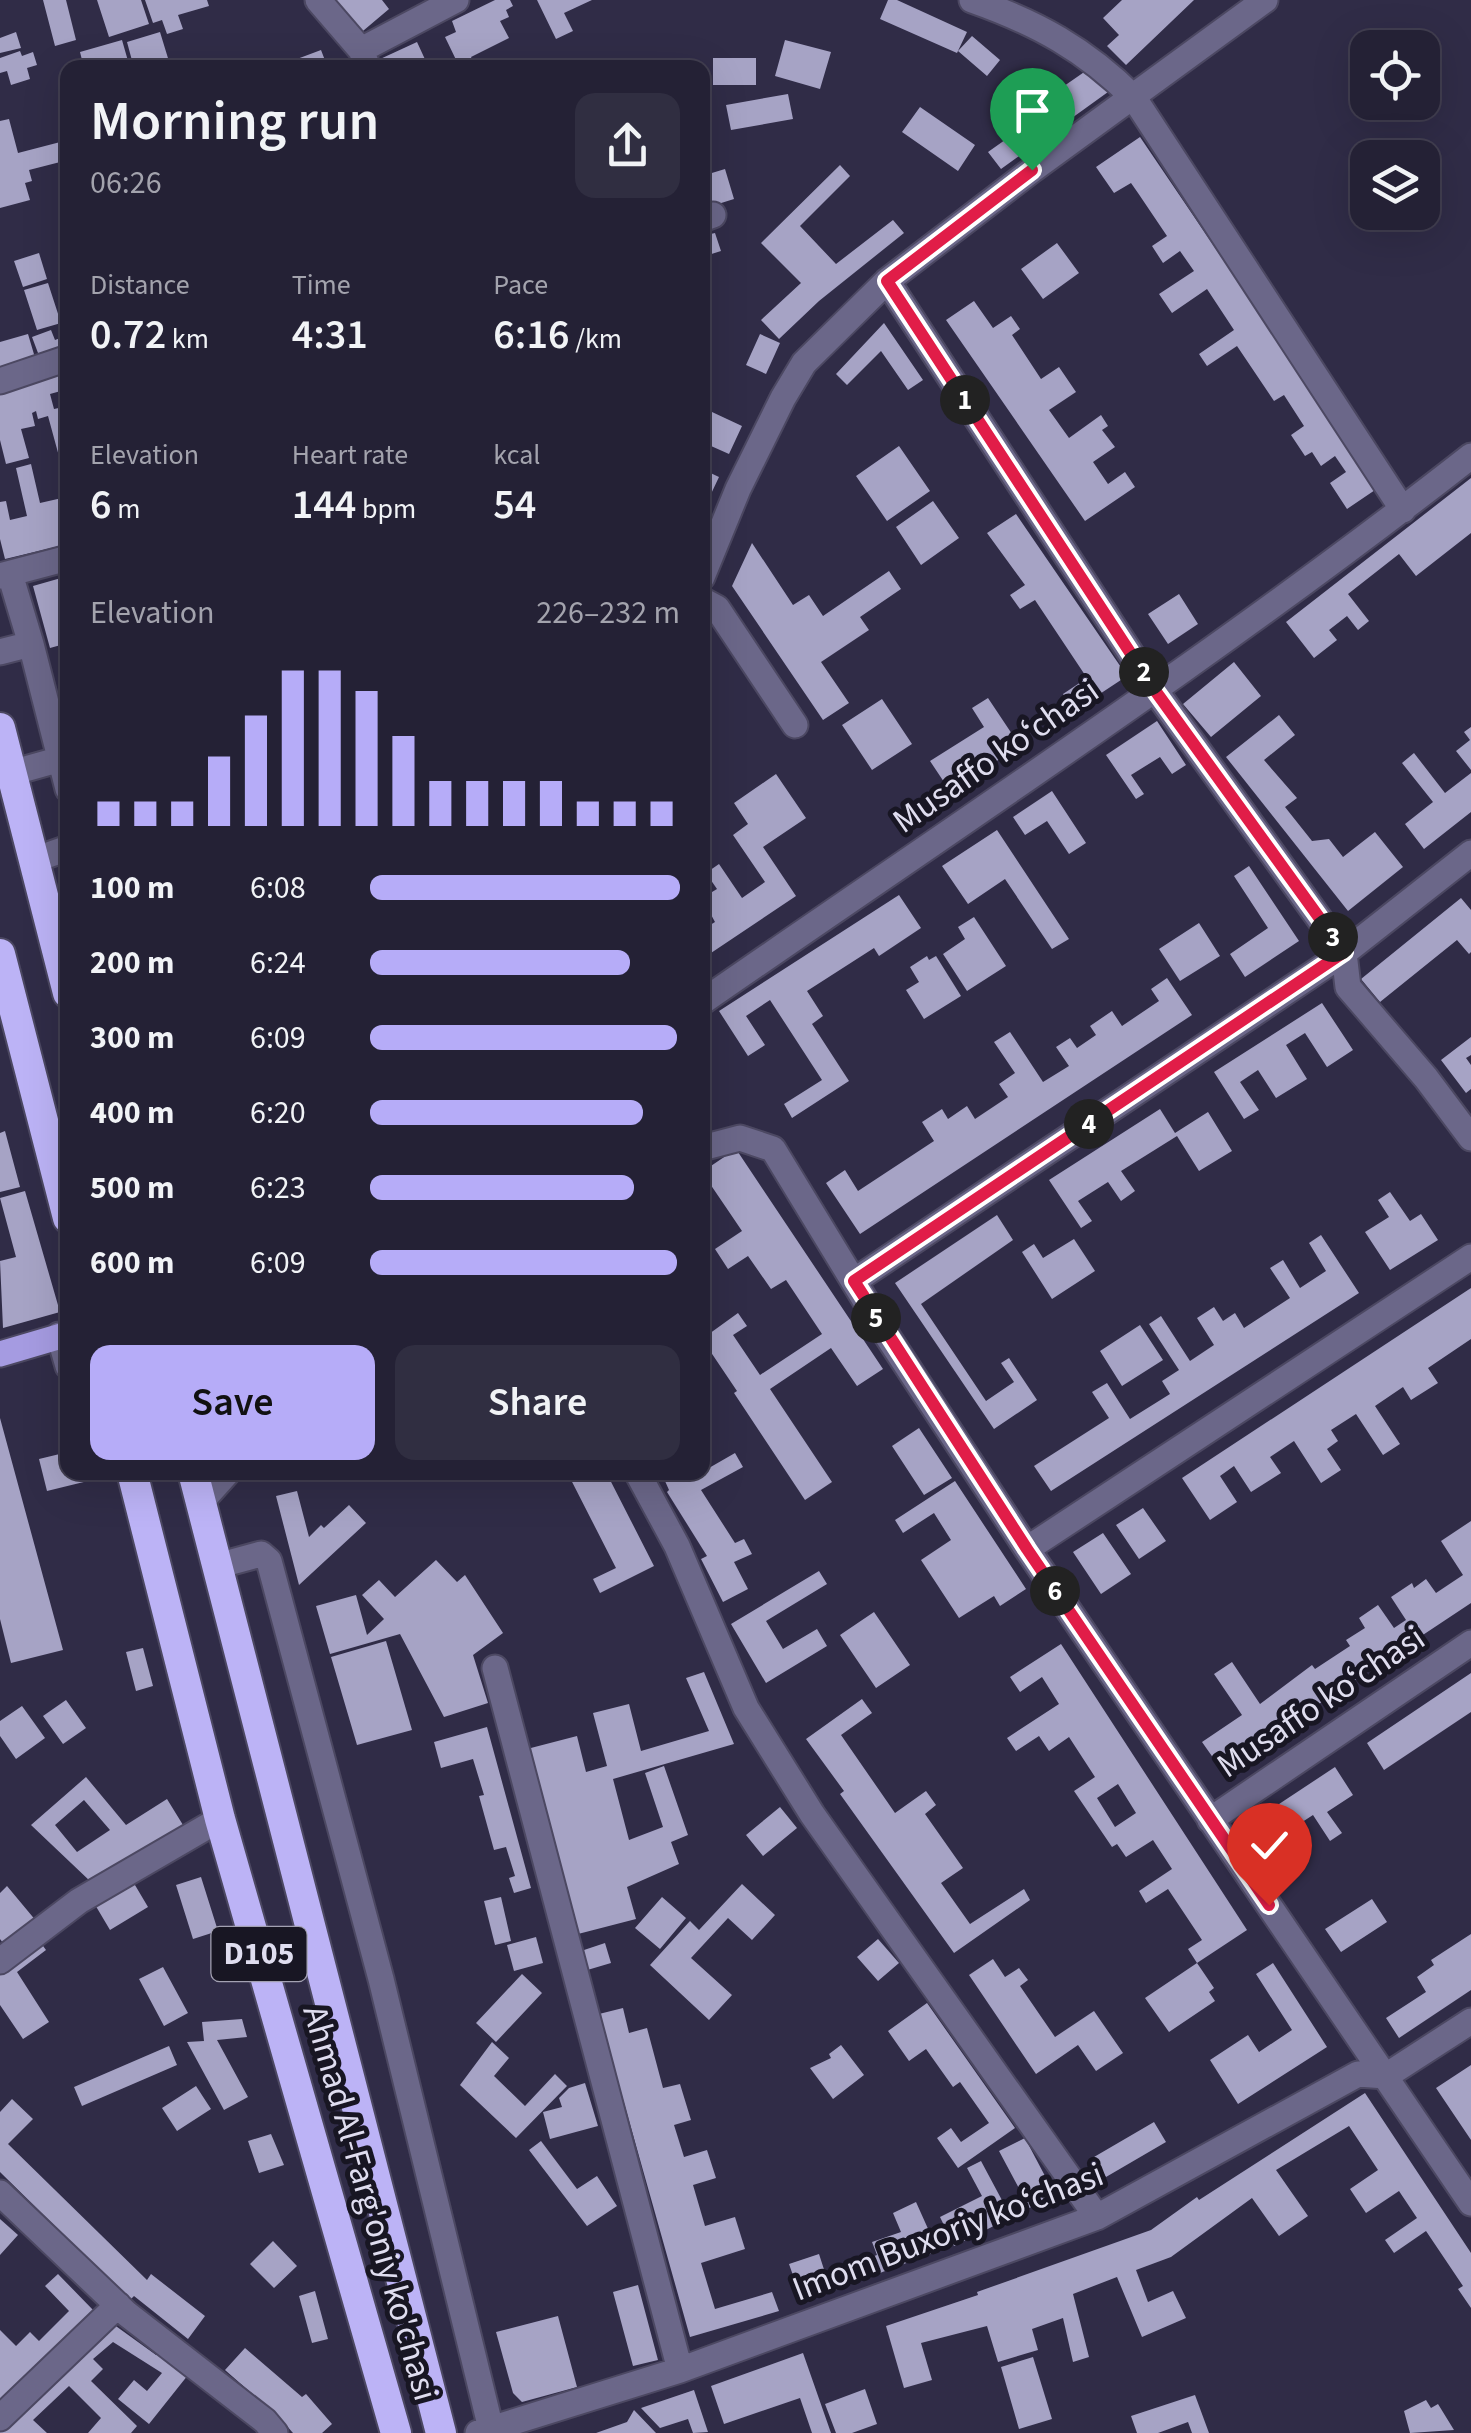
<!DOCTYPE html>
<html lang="en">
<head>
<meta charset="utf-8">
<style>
	:root { --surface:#242135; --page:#302e41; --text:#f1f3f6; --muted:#a3a3ad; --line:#413e50; --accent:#b6acf8 }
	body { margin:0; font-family:"Source Sans 3",sans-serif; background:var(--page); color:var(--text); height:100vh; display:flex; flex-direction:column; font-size:38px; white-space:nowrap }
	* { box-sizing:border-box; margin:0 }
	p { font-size:32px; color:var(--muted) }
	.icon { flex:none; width:55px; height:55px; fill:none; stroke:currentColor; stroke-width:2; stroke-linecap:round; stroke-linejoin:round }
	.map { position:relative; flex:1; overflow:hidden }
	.panel { position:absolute; left:60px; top:60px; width:650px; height:1420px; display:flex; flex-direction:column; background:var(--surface); border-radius:20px; box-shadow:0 10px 40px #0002,0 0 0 2px var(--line) }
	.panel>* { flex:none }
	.controls { position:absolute; left:1350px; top:30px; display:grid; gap:20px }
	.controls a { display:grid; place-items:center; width:90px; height:90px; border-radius:20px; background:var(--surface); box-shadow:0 10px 40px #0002,0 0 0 2px var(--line); font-size:50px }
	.pin { position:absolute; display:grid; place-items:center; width:85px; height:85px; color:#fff; margin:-102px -42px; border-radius:50% 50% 50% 0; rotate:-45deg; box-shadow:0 0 10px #0007 }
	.pin .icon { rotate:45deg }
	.km { position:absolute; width:50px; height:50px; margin:-25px; border-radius:50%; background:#222; color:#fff; font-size:28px; line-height:50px; text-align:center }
	.round { display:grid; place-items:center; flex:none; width:105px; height:105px; border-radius:20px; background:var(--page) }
	.summary { display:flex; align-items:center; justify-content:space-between; height:170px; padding:0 30px }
	h1 { font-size:55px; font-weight:600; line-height:75px }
	.stats { display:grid; grid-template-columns:repeat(3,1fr); gap:15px; height:170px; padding:10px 30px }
	.stats div { display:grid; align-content:center }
	.stats b { font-size:42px; font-weight:600 }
	.stats small { font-size:28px; font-weight:400 }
	.stats p { font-size:28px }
	.chart { height:280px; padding:20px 30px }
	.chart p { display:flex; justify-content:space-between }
	.chart svg { width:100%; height:180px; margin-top:10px; stroke:var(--accent); stroke-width:6 }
	.button { display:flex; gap:20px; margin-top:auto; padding:20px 30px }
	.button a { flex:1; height:115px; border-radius:20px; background:var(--accent); color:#111; font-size:40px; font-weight:600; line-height:115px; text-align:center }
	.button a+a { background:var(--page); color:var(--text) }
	ul { padding:0 30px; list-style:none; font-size:32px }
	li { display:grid; grid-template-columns:160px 120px 1fr; align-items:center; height:75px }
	li i { height:25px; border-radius:12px; background:var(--accent) }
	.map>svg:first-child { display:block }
	.building { fill:#a6a3c5; fill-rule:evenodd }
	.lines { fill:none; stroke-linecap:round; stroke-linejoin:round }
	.minor-casing { stroke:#4c4862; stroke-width:29 }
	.major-casing { stroke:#4c4862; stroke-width:29 }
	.highway-casing { stroke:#4c4862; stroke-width:34 }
	.minor { stroke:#6b6789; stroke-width:25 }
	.major { stroke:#a59be1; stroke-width:25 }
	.highway { stroke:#bcb3f6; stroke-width:30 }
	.route-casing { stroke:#fff; stroke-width:20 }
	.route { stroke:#e11d48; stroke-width:12 }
	.labels { text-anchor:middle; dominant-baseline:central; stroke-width:10; stroke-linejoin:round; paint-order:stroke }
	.shield { fill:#181623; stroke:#a3a1b2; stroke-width:2.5 }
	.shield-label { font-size:32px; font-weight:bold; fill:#dfddef }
	.street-label { font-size:35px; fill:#dfddef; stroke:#181623 }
</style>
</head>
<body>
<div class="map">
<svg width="1471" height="2433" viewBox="0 0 1471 2433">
	<rect width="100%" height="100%" fill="#302c47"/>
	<path class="building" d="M43 0H66L76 40 55 46Z
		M97 0H141L149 24 109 37Z
		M145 0H207L209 6 178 15 183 29 167 34 162 20 153 23Z
		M328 0H382L389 9 357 36Z
		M495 0H510L513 6 506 10 509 17 500 21 509 38 471 57 474 64 460 68 445 37 456 32 452 21Z
		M537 0H592L564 13 573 31 556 39Z
		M888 0H897L967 32 957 53 880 19Z
		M1122 0H1194L1126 65 1107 46 1119 35 1103 18Z
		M16 32 21 48 0 53V38Z
		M160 32 171 68H134L127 42Z
		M972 36 1000 60 987 76 958 51Z
		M122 40 130 68H84L80 52Z
		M785 40 831 52 820 89 775 76Z
		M417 42 429 68H382L378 60Z
		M321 50 326 63 314 68H282L281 65Z
		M20 51 22 56 33 52 37 65 27 68 30 79 11 85 7 71 0 73V58Z
		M713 58H756V85H713Z
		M1090 68 1108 92 1001 169 988 152 1047 110 1041 102Z
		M788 94 793 119 731 130 726 105Z
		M920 107 975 145 958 171 902 132Z
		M9 119 18 153 68 140V160L29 170 32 181 25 183 30 200 0 208V121Z
		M1140 137 1378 488 1347 509 1330 483 1346 472 1335 456 1321 466 1312 452 1305 456 1291 435 1304 426 1284 395 1274 401 1237 346 1207 366 1199 354 1234 330 1207 289 1172 313 1159 294 1194 271 1180 251 1163 263 1152 246 1167 236 1138 193 1131 183 1114 193 1096 167Z
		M840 165 850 176 800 226 836 264 893 220 904 233 819 301 779 339 761 320 801 283 761 243Z
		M725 169 734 199 702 209V176Z
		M715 233 721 251 702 257V236Z
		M1057 243 1079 273 1043 299 1021 269Z
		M39 253 47 279 23 287 14 261Z
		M48 283 61 323 37 330 24 290Z
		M974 301 993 328 1011 316 1020 329 1012 335 1041 379 1059 367 1076 392 1049 410 1069 438 1101 415 1108 426 1102 430 1115 447 1093 462 1108 484 1125 472 1135 487 1085 521 946 320Z
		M884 323 923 380 908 390 881 351 847 385 836 374Z
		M51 330 55 340 68 335V351L41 361 32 337Z
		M28 334 36 361 0 372V342Z
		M760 334 780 343 766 374 746 365Z
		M68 369V389L50 394 54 409 68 406V458L60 460 48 416 38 419 36 411 32 413 35 426 21 429 29 458 6 464 0 440V387Z
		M712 412 742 426 729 454 702 442V433Z
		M899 446 930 491 887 521 856 476Z
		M31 464 40 503 62 498 68 520V544L5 559 0 539V502L6 501 10 520 27 516 16 468Z
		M702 469 719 477 702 513Z
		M1471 478V533L1416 576 1399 554 1348 594 1369 621 1358 630 1347 616 1329 630 1337 640 1314 658 1286 622Z
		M933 501 959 538 921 565 896 527Z
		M1016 514 1127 676 1074 711 1063 694 1087 678 1035 600 1020 609 1010 595 1025 585 987 533Z
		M752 543 793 605 809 595 823 616 889 571 901 589 860 617 869 630 821 662 849 703 823 720 732 586Z
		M68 576V643L50 648 33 586Z
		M1179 594 1198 624 1168 644 1148 614Z
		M1234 662 1261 696 1211 737 1183 704Z
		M988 698 1020 746 950 791 930 761 984 727 972 708Z
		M882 699 912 744 872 770 842 725Z
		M1279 715 1295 735 1264 760 1297 798 1285 807 1312 841 1329 839 1343 857 1375 832 1403 867 1348 911 1226 757Z
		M1157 721 1186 765 1172 774 1160 757 1131 775 1144 794 1136 799 1106 755Z
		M1471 727V770L1456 751 1470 740 1464 732Z
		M1414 753 1445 793 1471 773V812L1424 849 1405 824 1433 802 1402 763Z
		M776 774 806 818 763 847 796 896 702 959V930L715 922 702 898 717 889 706 873 719 864 742 898 765 882 733 835 748 824 734 803Z
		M1052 791 1086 843 1069 854 1047 821 1025 835 1013 817Z
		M997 830 1069 939 1052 949 1005 879 968 904 942 866Z
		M1249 866 1299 941 1245 977 1230 954 1268 928 1234 876Z
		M899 895 921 928 879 956 874 948 807 991 823 1016 812 1024 849 1081 792 1118 784 1104 822 1080 770 1000 746 1016 765 1045 748 1056 719 1011Z
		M1461 898 1471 910V952L1469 954 1457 940 1380 1002 1361 979Z
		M974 917 1006 966 967 991 943 954 965 939 958 927Z
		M1199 923 1220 956 1180 981 1159 949Z
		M927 956 929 960 936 956 961 996 924 1019 906 990 919 982 910 967Z
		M1167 978 1192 1015 860 1234 826 1183 845 1170 858 1191 934 1141 922 1122 942 1109 948 1119 967 1106 975 1119 1008 1097 999 1084 1015 1073 994 1042 1010 1032 1043 1082 1069 1066 1056 1047 1070 1038 1077 1048 1096 1035 1090 1026 1112 1011 1122 1026 1159 1001 1151 989Z
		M1322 1003 1353 1050 1327 1067 1305 1033 1286 1045 1307 1079 1276 1098 1258 1070 1240 1082 1259 1110 1244 1119 1214 1072Z
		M1471 1037V1055L1466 1058 1471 1065V1089L1466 1093 1441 1060Z
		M1160 1109 1175 1133 1208 1112 1232 1151 1199 1171 1177 1136 1121 1171 1135 1191 1121 1201 1108 1182 1078 1201 1092 1221 1081 1228 1049 1180Z
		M5 1131 20 1187 0 1192V1133Z
		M736 1149 883 1369 857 1386 831 1348 770 1389 832 1482 805 1500 734 1393 737 1391 702 1339 738 1313 747 1326 733 1335 760 1375 822 1334 786 1280 771 1289 748 1256 728 1269 715 1249 742 1231 702 1172Z
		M25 1191 60 1312 3 1328 0 1261 16 1257 0 1198Z
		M1390 1192 1410 1221 1421 1214 1438 1240 1390 1270 1365 1232 1389 1217 1378 1200Z
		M997 1215 1013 1240 921 1304 986 1401 1014 1382 1001 1363 1009 1358 1037 1400 994 1429 895 1283Z
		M1321 1235 1359 1293 1051 1491 1034 1466 1109 1418 1092 1392 1107 1383 1130 1419 1170 1394 1162 1381 1179 1370 1149 1324 1161 1316 1190 1361 1214 1345 1197 1318 1214 1307 1223 1321 1235 1313 1244 1328 1290 1298 1270 1268 1283 1260 1300 1288 1326 1271 1309 1243Z
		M1074 1239 1095 1271 1052 1299 1022 1252 1034 1244 1043 1258Z
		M1471 1288V1339L1428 1368 1438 1383 1411 1400 1403 1387 1375 1406 1400 1444 1383 1455 1356 1414 1331 1430 1338 1441 1327 1449 1341 1470 1321 1483 1294 1441 1270 1457 1281 1473 1251 1492 1234 1466 1220 1476 1237 1502 1210 1520 1182 1478Z
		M1140 1325 1163 1360 1122 1386 1100 1351Z
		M0 1418 63 1650 11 1663 0 1619Z
		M919 1428 952 1478 924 1495 892 1446Z
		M68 1452V1472H94L96 1479 47 1491 39 1459Z
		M735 1453 743 1467 701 1490 735 1543 744 1539 752 1554 734 1562 748 1589 723 1602 701 1559 707 1556 667 1492 669 1490 661 1472H693L695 1476Z
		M567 1472H606L654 1566 600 1593 593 1579 616 1568Z
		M955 1481 1026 1589 1000 1606 994 1596 959 1618 921 1560 951 1540 934 1513 903 1533 895 1520Z
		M297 1491 309 1537 321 1525 324 1528 349 1505 366 1523 299 1585 276 1496Z
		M1143 1508 1166 1541 1139 1559 1116 1525Z
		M1471 1521V1603L1221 1769 1202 1742 1242 1715 1214 1674 1232 1662 1260 1704 1312 1665 1315 1669 1350 1646 1346 1640 1365 1628 1359 1618 1378 1605 1394 1628 1406 1620 1391 1597 1412 1583 1414 1588 1426 1579 1436 1593 1463 1575 1441 1541Z
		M1103 1533 1131 1574 1101 1594 1073 1552Z
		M436 1560 457 1582 465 1575 503 1633 473 1655 488 1703 444 1717 400 1634 330 1654 316 1606 356 1595 367 1635 384 1619 362 1595 379 1580 395 1597Z
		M819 1571 827 1584 766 1621 783 1649 817 1629 827 1646 766 1683 731 1624Z
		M874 1612 910 1665 876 1688 840 1635Z
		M386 1641 412 1730 357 1745 331 1657Z
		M1061 1644 1247 1930 1197 1963 1188 1949 1202 1940 1168 1889 1146 1903 1139 1891 1172 1869 1153 1840 1126 1857 1117 1844 1112 1847 1074 1791 1095 1777 1069 1737 1049 1751 1039 1736 1016 1751 1007 1738 1059 1704 1042 1677 1020 1692 1010 1677ZM1118 1784 1136 1813 1115 1827 1097 1798Z
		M143 1648 153 1686 136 1691 126 1652Z
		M704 1672 734 1744 613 1779 629 1840 663 1827 645 1773 664 1766 688 1835 671 1842 679 1864 627 1887 636 1919 578 1934 527 1749 577 1736 586 1772 607 1766 593 1713 629 1704 641 1751 709 1731 686 1678Z
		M1471 1673V1712L1384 1770 1367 1743Z
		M862 1699 872 1713 841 1735 895 1813 926 1791 936 1805 925 1814 963 1868 941 1883 970 1924 1024 1889 1030 1900 954 1953 840 1794 844 1791 806 1739Z
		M66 1700 86 1728 63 1744 43 1716Z
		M22 1706 45 1738 16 1759 0 1736V1721Z
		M487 1727 531 1888 514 1893 509 1878 515 1876 506 1847 494 1850 479 1796 484 1795 473 1759 441 1768 434 1742Z
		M1335 1767 1353 1795 1327 1812 1342 1833 1330 1841 1313 1815 1270 1843 1255 1820Z
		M86 1777 126 1825 167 1799 183 1825 91 1882 31 1825ZM84 1800 110 1830 77 1852 55 1825Z
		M780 1807 797 1828 763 1856 746 1835Z
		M201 1877 218 1931 193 1939 176 1885Z
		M132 1880 148 1907 110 1930 94 1903Z
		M742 1884 775 1915 752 1940 728 1918 691 1958 732 1995 709 2020 650 1965 690 1921 699 1930Z
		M7 1886 37 1922 6 1947 0 1939V1893Z
		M501 1897 511 1941 495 1945 484 1901Z
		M662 1897 686 1918 660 1949 635 1928Z
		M1372 1899 1387 1922 1341 1952 1325 1929Z
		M1471 1934V1990L1399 2038 1386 2018 1426 1992 1417 1977 1434 1965 1431 1960Z
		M536 1937 543 1963 514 1971 507 1945Z
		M38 1939 46 1950 17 1972 49 2022 23 2039 0 2005V1967Z
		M878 1939 899 1963 878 1981 857 1957Z
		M605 1943 611 1963 584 1971 578 1952Z
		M993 1959 1005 1977 1019 1968 1028 1980 1020 1986 1055 2037 1094 2011 1123 2053 1096 2071 1078 2045 1036 2074 969 1975Z
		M1197 1963 1214 1988 1209 1992 1215 2001 1169 2032 1145 1998Z
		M1273 1963 1327 2047 1238 2104 1210 2060 1248 2035 1259 2052 1292 2030 1256 1974Z
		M163 1967 188 2013 164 2026 139 1979Z
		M522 1974 542 1993 496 2042 476 2023Z
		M927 2003 1015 2128 958 2168 937 2138 951 2128 961 2142 989 2123 960 2082 953 2087 926 2049 909 2061 888 2031Z
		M623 2008 629 2033 647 2028 663 2088 680 2084 691 2120 674 2125 684 2157 707 2150 716 2178 693 2185 705 2226 735 2217 745 2249 701 2263 715 2309 772 2292 779 2311 690 2337 599 2014Z
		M242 2019 247 2037 217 2040 248 2097 224 2110 187 2042 204 2041 202 2022Z
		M492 2042 509 2058 494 2076 525 2106 555 2074 567 2086 516 2138 460 2085Z
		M841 2045 864 2075 833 2099 810 2068 831 2058 829 2054Z
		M169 2046 177 2065 82 2106 74 2087Z
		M1471 2065V2140L1436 2088Z
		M585 2083 598 2126 550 2139 543 2112 562 2107 559 2098 569 2088Z
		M196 2086 211 2109 177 2131 162 2108Z
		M1365 2093 1471 2253V2308L1458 2289 1463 2286 1426 2231 1394 2253 1385 2240 1417 2218 1399 2191 1366 2213 1350 2189 1378 2170 1349 2126 1276 2170 1308 2216 1279 2236 1252 2198 1171 2257 1136 2270 1148 2302 1173 2291 1186 2318 1142 2337 1117 2277 1073 2294 1089 2357 1073 2362 1063 2318 1032 2329 1038 2350 998 2362 987 2326 921 2343 932 2380 904 2388 886 2326 978 2295 977 2292 1151 2230 1197 2197 1199 2200Z
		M12 2099 33 2119 8 2144 147 2280 151 2274 205 2316 188 2339 134 2296 130 2300 0 2172V2112Z
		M1154 2122 1166 2142 1106 2177 1094 2157Z
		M271 2134 284 2165 259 2173 248 2141Z
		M1025 2138 1055 2195 954 2246 940 2217 982 2196 967 2168 981 2161 1004 2204 1022 2194 999 2151Z
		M541 2141 577 2189 597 2176 617 2206 587 2226 529 2150Z
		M916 2202 938 2251 835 2290 829 2272 877 2255 872 2242 901 2232 893 2213Z
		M0 2219 18 2235 0 2255Z
		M273 2241 297 2266 274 2288 250 2264Z
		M819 2254 831 2291 802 2301 789 2264Z
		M58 2274 94 2311 0 2404V2330L16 2346 30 2332 39 2341 69 2311 45 2286Z
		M638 2285 658 2360 633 2366 613 2292Z
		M315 2291 328 2339 312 2343 299 2296Z
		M558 2316 577 2387 522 2402 513 2393 496 2332Z
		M113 2324 156 2355 159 2352 188 2375 149 2424 118 2399 134 2380 147 2391 162 2373 113 2342 93 2359 103 2369 91 2381 137 2426 131 2433H88L101 2418 69 2386 33 2420 47 2433H0V2427Z
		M245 2348 302 2397 306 2394 332 2424 322 2433H293L279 2417 225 2370Z
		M803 2353 831 2433H812L800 2398 724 2424 711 2386Z
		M1033 2357 1052 2419 1019 2429 1001 2367Z
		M865 2389 877 2424 852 2433H836L825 2404Z
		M694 2390 708 2432 693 2433 688 2419 660 2428 641 2408Z
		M1195 2395 1209 2433H1192L1188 2422 1158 2433H1137L1131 2416Z
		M1426 2400 1431 2408 1438 2404 1454 2430 1410 2433 1404 2411Z
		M634 2410 656 2433H596L627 2422Z"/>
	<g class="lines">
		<defs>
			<path id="minor" d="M318 0 361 50 368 68
				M972 0C1037 23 1085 49 1134 98L1403 510
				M361 50 456 0
				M702 219 713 215
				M887 281 1154 689 1344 953 1348 987 1426 1078 1471 1138
				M0 381 68 358
				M10 574 31 644 68 789
				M0 576 68 558
				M702 577 738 489 783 398 804 363 887 281 1032 170 1265 0
				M702 600 717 608 795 725
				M0 652 31 644
				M11 773 68 757
				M34 860 68 848
				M702 1002C960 823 1224 650 1471 456
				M702 1148 740 1138 773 1149 882 1328 1027 1549 1471 2203
				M854 1281 1344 953 1471 853
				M59 1335 68 1366
				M637 1472 677 1546 746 1708 812 1814 1097 2217
				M201 1502 228 1472
				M1027 1549 1471 1257
				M217 1566 261 1554 269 1561 381 1979 492 2433
				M495 1668 680 2370
				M1210 1820 1471 1643
				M0 1961 79 1901 220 1819
				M0 2193 127 2314 265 2421 275 2433
				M0 2418 118 2305
				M478 2433 680 2370 1097 2217 1358 2074 1386 2076 1471 2021"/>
			<path id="major" d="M0 1354 68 1334"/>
			<path id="highway" d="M0 728 68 993
				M0 954 68 1218
				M132 1472 220 1819 396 2433
				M193 1472 441 2433"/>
		</defs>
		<use href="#minor" class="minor-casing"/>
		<use href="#major" class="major-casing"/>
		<use href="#highway" class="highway-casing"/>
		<use href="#minor" class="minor"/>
		<use href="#major" class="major"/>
		<use href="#highway" class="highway"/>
	</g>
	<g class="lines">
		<defs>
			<path id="route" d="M1032 170 887 281 1154 689 1344 952 854 1281 1027 1549 1269 1905"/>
		</defs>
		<use href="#route" class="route-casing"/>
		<use href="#route" class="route"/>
	</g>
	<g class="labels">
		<rect class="shield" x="211.5" y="1927" width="95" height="54" rx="8"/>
		<g class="shield-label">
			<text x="259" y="1954">D105</text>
		</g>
		<g class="street-label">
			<text transform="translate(996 756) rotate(-35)">Musaffo koʻchasi</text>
			<text transform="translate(1321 1702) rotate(-34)">Musaffo koʻchasi</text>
			<text transform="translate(370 2203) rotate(74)">Ahmad Al-Farg'oniy ko'chasi</text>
			<text transform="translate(948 2232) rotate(-21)">Imom Buxoriy koʻchasi</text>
		</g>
	</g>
</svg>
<div class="controls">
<a><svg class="icon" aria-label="locate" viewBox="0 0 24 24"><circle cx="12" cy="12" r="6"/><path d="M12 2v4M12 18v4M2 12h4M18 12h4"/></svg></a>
<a><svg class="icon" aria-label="layers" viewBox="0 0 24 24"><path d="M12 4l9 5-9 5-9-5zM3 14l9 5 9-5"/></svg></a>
</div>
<div class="pin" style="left:1032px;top:170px;background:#1e9e55"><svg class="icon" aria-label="arrive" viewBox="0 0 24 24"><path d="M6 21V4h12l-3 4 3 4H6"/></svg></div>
<div class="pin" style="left:1269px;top:1905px;background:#d93025"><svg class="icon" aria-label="check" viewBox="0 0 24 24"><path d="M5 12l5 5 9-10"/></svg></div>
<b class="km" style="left:965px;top:400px">1</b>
<b class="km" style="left:1144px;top:672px">2</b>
<b class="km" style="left:1333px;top:937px">3</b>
<b class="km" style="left:1089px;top:1124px">4</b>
<b class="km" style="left:876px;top:1318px">5</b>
<b class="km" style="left:1055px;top:1591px">6</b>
<section class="panel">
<div class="summary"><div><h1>Morning run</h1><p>06:26</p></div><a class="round"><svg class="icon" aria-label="share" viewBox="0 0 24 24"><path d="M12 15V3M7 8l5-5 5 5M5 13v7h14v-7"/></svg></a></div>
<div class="stats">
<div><p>Distance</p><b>0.72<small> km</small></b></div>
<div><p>Time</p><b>4:31</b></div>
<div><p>Pace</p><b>6:16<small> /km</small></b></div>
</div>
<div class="stats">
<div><p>Elevation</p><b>6<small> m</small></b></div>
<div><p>Heart rate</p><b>144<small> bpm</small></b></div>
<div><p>kcal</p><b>54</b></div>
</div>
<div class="chart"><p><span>Elevation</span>226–232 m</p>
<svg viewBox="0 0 160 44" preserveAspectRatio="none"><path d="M5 44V38M15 44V38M25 44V38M35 44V27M45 44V17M55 44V6M65 44V6M75 44V11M85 44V22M95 44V33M105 44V33M115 44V33M125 44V33M135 44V38M145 44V38M155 44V38"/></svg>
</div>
<ul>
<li><b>100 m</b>6:08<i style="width:100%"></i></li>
<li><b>200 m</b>6:24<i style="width:84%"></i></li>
<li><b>300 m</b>6:09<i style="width:99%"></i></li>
<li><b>400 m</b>6:20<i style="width:88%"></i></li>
<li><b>500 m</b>6:23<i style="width:85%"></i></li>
<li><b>600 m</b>6:09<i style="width:99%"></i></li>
</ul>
<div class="button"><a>Save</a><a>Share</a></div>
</section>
</div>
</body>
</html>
